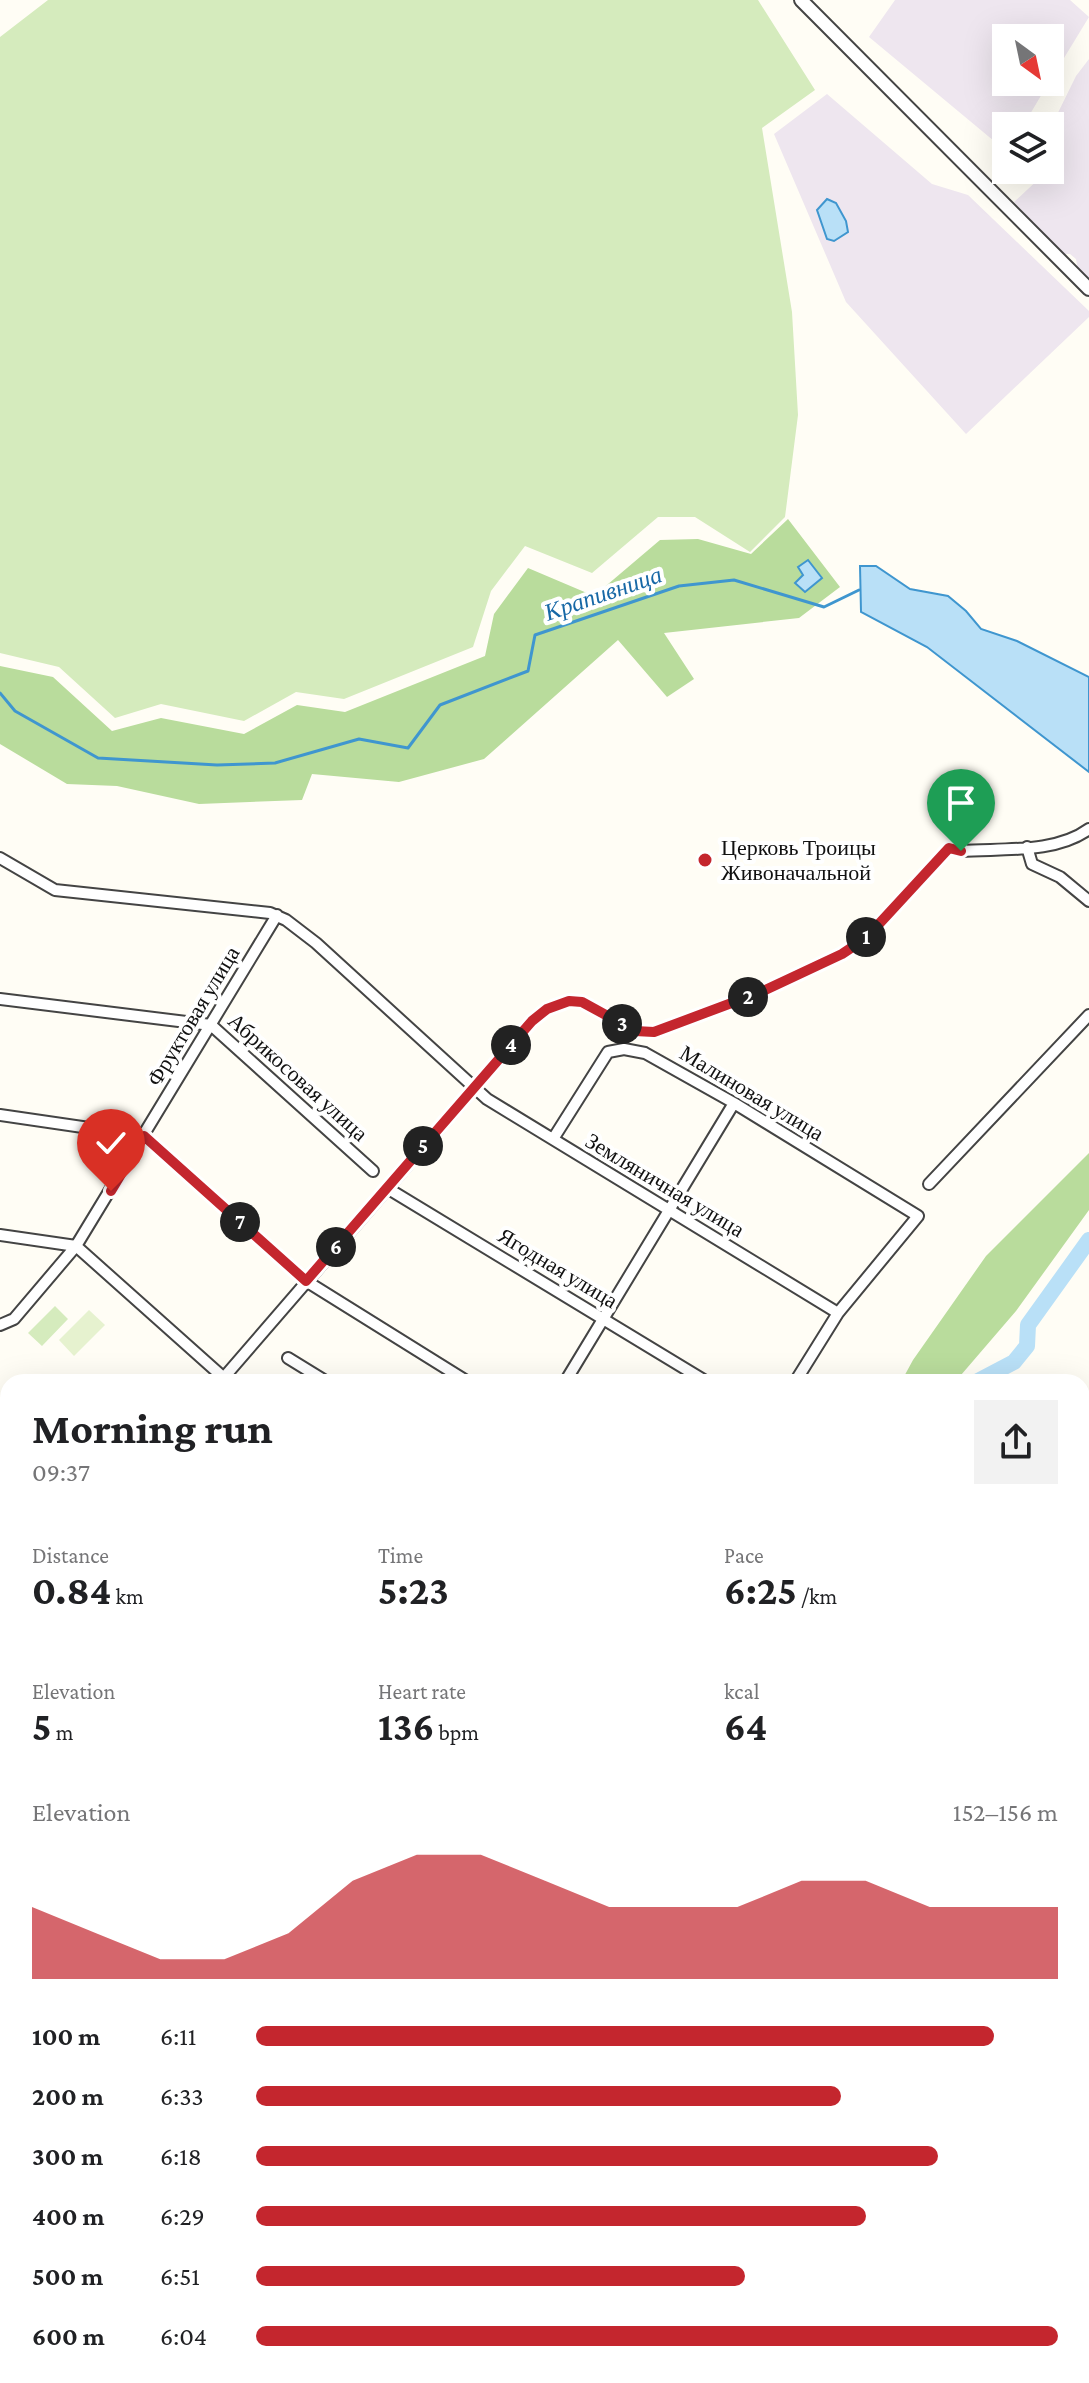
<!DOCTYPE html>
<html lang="en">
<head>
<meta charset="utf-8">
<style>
	:root { --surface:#fff; --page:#f2f2f2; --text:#202124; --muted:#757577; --accent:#c4262e }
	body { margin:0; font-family:"Crimson Pro",serif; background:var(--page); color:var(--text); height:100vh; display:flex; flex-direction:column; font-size:30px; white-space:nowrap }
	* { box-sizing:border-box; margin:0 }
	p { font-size:26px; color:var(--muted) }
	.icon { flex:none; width:44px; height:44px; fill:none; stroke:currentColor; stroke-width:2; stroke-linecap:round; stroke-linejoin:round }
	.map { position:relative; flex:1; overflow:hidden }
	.drawer { position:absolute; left:0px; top:1374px; width:1090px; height:1010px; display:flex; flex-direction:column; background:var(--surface); border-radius:24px 24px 0 0; box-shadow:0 8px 32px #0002 }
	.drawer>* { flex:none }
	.needle { width:52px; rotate:147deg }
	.controls { position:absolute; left:992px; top:24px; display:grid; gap:16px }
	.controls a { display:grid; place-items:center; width:72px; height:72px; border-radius:0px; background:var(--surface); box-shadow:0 8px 32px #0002; font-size:40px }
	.pin { position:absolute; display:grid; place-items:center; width:68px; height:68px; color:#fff; margin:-82px -34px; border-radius:50% 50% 50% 0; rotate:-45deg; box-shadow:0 0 8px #0007 }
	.pin .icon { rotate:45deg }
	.km { position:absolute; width:40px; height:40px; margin:-20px; border-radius:50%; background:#222; color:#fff; font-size:22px; line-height:40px; text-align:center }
	.round { display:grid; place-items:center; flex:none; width:84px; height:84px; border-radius:0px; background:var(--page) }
	.headline { display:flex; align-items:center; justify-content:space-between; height:136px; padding:0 32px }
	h1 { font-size:44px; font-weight:700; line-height:60px }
	.metrics { display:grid; grid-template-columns:repeat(3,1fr); gap:12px; height:136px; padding:8px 32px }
	.metrics div { display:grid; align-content:center }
	.metrics b { font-size:40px; font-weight:700 }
	.metrics small { font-size:22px; font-weight:400 }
	.metrics p { font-size:22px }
	.chart { height:224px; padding:16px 32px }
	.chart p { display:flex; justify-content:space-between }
	.chart svg { width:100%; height:144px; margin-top:8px; fill:var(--accent); opacity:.7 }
	ul { padding:0 32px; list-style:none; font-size:26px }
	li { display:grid; grid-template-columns:128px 96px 1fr; align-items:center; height:60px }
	li i { height:20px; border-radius:10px; background:var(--accent) }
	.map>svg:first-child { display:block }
	.industrial { fill:#eee6ef }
	.green { fill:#d5ebbd }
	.forest { fill:#b9dc9c }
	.pitch { fill:#e6f2cf }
	.water { fill:#b9e0f7; stroke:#3f96cf; stroke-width:2 }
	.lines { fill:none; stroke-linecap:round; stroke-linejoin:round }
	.stream { stroke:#3f96cf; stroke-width:3 }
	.river { stroke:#b9e0f7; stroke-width:16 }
	.minor-casing { stroke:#444; stroke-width:14 }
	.tertiary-casing { stroke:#444; stroke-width:16 }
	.minor { stroke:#fff; stroke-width:10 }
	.tertiary { stroke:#fff; stroke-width:12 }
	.route-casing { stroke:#fff; stroke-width:16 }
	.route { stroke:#c4262e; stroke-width:10 }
	.poi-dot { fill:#c4262e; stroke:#fff; stroke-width:3 }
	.labels { text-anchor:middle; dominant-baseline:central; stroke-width:8; stroke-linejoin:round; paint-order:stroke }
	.poi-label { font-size:22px; fill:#111; stroke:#fff; text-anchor:start }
	.street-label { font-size:22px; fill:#111; stroke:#fff }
	.water-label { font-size:24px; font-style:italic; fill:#1768a6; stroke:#fff }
</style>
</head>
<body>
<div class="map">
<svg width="1089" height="2383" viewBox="0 0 1089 2383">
	<rect width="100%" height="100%" fill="#fffdf5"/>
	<path class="industrial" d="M895 0H1070L1089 17 1050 81V38H1006V82H1049L1023 126H1006V151L869 37Z
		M1089 59V282L1078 270 1076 259 1070 254H1062L1014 202 1043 175 1041 170H1050V129L1076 76Z
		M827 94 932 184 968 195 1089 311V317L966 434 846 302 774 134Z"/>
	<path class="green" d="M48 0H758L815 90 762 128 792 312 798 415 785 517 750 552 695 517H658L592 573 525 546 491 591 473 647 344 699 296 692 244 721 161 704 115 718 59 667 0 653V37Z
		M55 1306 68 1319 42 1346 28 1333Z
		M8 1994V2141L0 2144V1998Z"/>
	<path class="forest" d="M788 519 840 587 799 618 664 633 694 679 667 697 618 640 484 759 399 782 312 774 302 800 199 804 117 786 67 784 0 744V666L53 677 112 731 161 718 244 734 297 705 345 712 485 656 494 614 528 568 594 596 660 540 698 539 751 554Z
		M1089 1153V1210L1016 1311 955 1382H901L913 1360 986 1256Z"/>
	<path class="pitch" d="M89 1310 105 1325 74 1356 59 1340Z"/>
	<path class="water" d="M827 199 836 203 846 221 848 232 834 241 827 239 817 210Z
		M808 560 822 578 805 592 795 583 803 575 798 567Z
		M860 566H876L910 589 948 596 966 611 981 629 1017 641 1089 677V772L927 647 861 612Z"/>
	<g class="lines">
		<path class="stream" d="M0 693 15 711 98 758 217 765 275 763 359 739 408 748 440 705 528 671 535 635 679 586 734 580 824 607 859 590
			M0 1524 8 1529
			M1082 2081 1089 2083
			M815 2376 826 2383"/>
		<path class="river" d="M976 1382 1014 1362 1027 1346 1028 1325 1089 1240
			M0 2174 8 2171"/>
		<defs>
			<path id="minor" d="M1027 847 1032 864 1060 877 1089 901
				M0 858 55 890 270 913 286 920 316 943 487 1099 838 1313
				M0 999 211 1025 373 1171
				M0 1115 144 1136 306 1281 468 1382
				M553 1139 608 1052 624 1049 645 1053 734 1103 918 1216 838 1313 795 1382
				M929 1184 1089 1015
				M387 1188 707 1382
				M0 1235 76 1246 224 1378
				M0 1325 14 1319 76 1246 277 915
				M288 1358 327 1382
				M220 1382 532 1021 547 1009 569 1001 582 1002 635 1031 654 1032 761 992 842 954 866 938 949 848 961 851C1002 848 1055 854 1089 829
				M565 1382 734 1103
				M0 1672 8 1665
				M0 1816 8 1813
				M0 1888 8 1885"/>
			<path id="tertiary" d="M801 0 1089 289"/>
		</defs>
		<use href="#minor" class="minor-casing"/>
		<use href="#tertiary" class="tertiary-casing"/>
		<use href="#minor" class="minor"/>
		<use href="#tertiary" class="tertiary"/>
	</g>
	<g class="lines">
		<defs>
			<path id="route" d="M111 1191 144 1136 306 1281 532 1021 547 1009 569 1001 582 1002 635 1031 654 1032 761 992 842 954 866 938 949 848 961 851"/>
		</defs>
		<use href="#route" class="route-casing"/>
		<use href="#route" class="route"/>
	</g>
	<circle class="poi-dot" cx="705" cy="860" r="8"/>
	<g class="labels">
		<g class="poi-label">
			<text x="721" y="847">Церковь Троицы<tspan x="721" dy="25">Живоначальной</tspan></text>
		</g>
		<g class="street-label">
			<text transform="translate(193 1016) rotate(-59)">Фруктовая улица</text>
			<text transform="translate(298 1077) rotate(42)">Абрикосовая улица</text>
			<text transform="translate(752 1093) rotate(31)">Малиновая улица</text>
			<text transform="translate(665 1185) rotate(31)">Земляничная улица</text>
			<text transform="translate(558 1268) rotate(31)">Ягодная улица</text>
		</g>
		<g class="water-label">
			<text transform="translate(603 593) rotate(-19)">Крапивница</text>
		</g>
	</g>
</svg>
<div class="controls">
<a><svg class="needle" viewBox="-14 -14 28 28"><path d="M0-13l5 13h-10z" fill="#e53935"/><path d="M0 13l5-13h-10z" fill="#757577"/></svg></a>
<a><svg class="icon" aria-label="layers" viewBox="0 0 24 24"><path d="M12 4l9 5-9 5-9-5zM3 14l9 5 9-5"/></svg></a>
</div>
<div class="pin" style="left:961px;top:851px;background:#1e9e55"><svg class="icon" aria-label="arrive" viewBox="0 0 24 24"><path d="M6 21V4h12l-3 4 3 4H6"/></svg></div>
<div class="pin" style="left:111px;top:1191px;background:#d93025"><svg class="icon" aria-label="check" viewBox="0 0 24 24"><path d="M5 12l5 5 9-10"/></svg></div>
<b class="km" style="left:866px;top:937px">1</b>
<b class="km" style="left:748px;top:997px">2</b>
<b class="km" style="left:622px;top:1024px">3</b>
<b class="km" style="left:511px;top:1045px">4</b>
<b class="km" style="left:423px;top:1146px">5</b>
<b class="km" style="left:336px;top:1247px">6</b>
<b class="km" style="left:240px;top:1222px">7</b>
<section class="drawer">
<div class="headline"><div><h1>Morning run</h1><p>09:37</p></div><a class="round"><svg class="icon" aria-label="share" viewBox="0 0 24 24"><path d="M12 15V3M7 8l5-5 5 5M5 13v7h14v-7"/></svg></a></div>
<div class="metrics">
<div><p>Distance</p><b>0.84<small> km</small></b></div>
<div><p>Time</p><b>5:23</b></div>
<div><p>Pace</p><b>6:25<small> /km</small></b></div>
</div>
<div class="metrics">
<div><p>Elevation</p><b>5<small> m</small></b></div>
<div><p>Heart rate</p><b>136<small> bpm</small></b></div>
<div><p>kcal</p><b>64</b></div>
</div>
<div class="chart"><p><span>Elevation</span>152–156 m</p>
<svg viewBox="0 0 160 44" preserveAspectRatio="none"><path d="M0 44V22L10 30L20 38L30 38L40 30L50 14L60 6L70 6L80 14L90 22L100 22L110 22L120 14L130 14L140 22L150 22L160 22V44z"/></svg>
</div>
<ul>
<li><b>100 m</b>6:11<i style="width:92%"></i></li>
<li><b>200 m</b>6:33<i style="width:73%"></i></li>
<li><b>300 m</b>6:18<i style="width:85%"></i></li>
<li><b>400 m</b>6:29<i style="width:76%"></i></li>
<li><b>500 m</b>6:51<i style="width:61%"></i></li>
<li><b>600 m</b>6:04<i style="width:100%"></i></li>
</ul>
</section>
</div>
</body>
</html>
